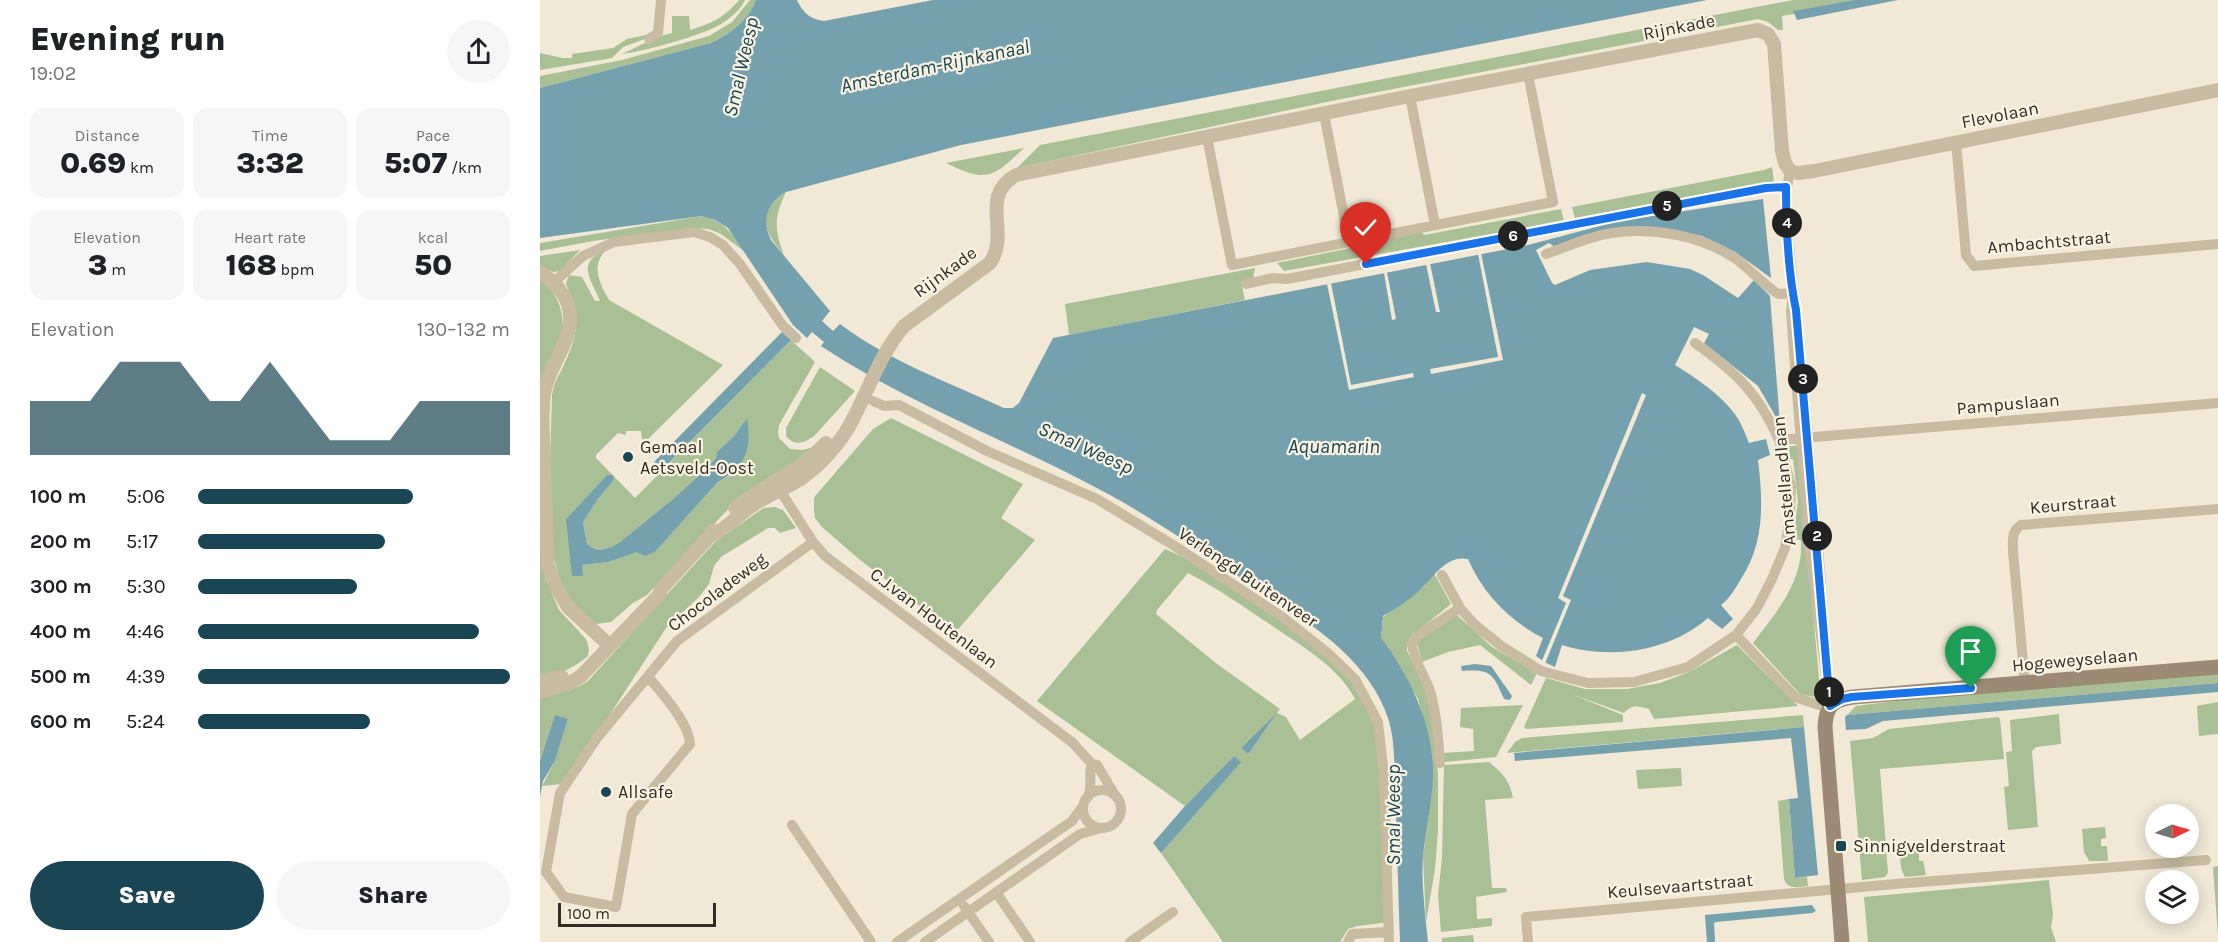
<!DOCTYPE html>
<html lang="en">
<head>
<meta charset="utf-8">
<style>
	:root { --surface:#fff; --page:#f6f6f6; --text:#202124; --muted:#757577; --accent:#1a4554 }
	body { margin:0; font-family:Karla,sans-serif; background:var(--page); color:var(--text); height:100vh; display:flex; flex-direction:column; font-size:22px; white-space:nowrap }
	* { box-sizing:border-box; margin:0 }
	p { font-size:20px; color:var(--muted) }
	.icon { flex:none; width:33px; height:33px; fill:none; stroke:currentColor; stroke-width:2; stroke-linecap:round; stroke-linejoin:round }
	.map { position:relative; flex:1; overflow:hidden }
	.panel { display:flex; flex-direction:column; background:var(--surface); width:540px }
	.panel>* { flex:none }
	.needle { width:39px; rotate:85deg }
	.controls { position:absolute; left:1605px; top:804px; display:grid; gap:12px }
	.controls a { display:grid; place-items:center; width:54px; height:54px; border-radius:50%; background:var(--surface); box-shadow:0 3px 15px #0003; font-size:30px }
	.scale { position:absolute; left:18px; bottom:15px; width:158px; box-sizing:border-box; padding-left:6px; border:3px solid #332c25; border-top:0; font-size:16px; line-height:21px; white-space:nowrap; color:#332c25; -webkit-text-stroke:4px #f9f3e2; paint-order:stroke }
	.pin { position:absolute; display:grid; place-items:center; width:51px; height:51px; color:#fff; margin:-62px -26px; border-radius:50% 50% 50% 0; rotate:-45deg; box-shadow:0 0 6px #0007 }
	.pin .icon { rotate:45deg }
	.km { position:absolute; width:30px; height:30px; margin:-15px; border-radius:50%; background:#222; color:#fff; font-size:16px; line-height:30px; text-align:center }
	.round { display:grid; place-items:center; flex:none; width:63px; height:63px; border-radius:32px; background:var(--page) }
	.headline { display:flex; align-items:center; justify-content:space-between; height:102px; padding:0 30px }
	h1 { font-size:33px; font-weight:800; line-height:45px }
	.stats { display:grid; grid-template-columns:repeat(3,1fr); gap:9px; height:102px; padding:6px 30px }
	.stats div { display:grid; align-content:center; border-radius:15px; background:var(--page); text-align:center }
	.stats b { font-size:30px; font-weight:800 }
	.stats small { font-size:16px; font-weight:400 }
	.stats p { font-size:16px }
	.chart { height:168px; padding:12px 30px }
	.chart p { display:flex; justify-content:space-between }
	.chart svg { width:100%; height:108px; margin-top:6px; fill:var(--accent); opacity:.7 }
	.cta { display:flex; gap:12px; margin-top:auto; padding:12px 30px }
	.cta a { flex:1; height:69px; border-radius:36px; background:var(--accent); color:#fff; font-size:24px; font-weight:800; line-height:69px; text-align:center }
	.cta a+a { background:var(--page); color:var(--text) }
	ul { padding:0 30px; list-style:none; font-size:20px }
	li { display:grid; grid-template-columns:96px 72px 1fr; align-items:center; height:45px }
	li i { height:15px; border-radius:8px; background:var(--accent) }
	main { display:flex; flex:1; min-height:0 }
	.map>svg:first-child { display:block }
	.green { fill:#a9bf96; fill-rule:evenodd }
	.water { fill:#75a0ae }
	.pier { fill:#f1e9d6 }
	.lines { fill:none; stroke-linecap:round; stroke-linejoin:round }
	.minor { stroke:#c8bba2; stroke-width:10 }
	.tertiary { stroke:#c8bba2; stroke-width:14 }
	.secondary { stroke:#9c8a74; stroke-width:15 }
	.route-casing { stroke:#fff; stroke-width:12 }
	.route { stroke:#1a73e8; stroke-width:8 }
	.poi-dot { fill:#1a4554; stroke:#f9f3e2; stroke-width:2 }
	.labels { text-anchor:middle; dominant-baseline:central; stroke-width:4.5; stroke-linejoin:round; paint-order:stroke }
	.street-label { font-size:18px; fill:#332c25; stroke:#f9f3e2 }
	.poi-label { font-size:18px; fill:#332c25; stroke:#f9f3e2; text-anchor:start }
	.water-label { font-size:20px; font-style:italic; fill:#1a4554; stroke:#f9f3e2 }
</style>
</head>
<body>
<main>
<section class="panel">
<div class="headline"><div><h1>Evening run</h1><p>19:02</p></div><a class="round"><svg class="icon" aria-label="share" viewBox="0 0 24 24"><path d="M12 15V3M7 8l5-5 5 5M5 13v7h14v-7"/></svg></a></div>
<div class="stats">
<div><p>Distance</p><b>0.69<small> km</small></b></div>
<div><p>Time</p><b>3:32</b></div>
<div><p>Pace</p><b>5:07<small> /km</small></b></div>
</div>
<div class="stats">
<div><p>Elevation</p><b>3<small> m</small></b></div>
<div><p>Heart rate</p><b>168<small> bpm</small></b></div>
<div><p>kcal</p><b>50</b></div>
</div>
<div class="chart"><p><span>Elevation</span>130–132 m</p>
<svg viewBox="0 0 160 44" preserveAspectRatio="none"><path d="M0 44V22L10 22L20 22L30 6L40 6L50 6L60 22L70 22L80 6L90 22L100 38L110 38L120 38L130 22L140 22L150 22L160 22V44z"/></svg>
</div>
<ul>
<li><b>100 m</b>5:06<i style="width:69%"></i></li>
<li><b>200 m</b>5:17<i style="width:60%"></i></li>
<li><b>300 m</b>5:30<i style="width:51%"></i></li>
<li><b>400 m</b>4:46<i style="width:90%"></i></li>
<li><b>500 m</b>4:39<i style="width:100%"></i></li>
<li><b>600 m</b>5:24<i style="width:55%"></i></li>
</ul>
<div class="cta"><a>Save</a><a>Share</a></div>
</section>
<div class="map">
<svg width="1678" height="942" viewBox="0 0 1678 942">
	<rect width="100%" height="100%" fill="#f1e9d6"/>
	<path class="green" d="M199 0H205C199 13 182 25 169 30 147 39 105 51 82 54L117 37 132 33V16H149L150 30C172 23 184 18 199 0Z
		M210 0H216C208 21 190 34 171 43L0 88V76L82 60 169 36 192 22Z
		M1253 0H1314L1254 11V14L1242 16 1243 30H1238L1228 22 1218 19 801 99 477 168 500 145Z
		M106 35 110 37 83 47 72 58 0 70V53L22 58H32V54L73 48 87 39Z
		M484 148C453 178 446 183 406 163Z
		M1232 167 1234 182 1035 218 1032 207 1224 170Z
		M246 192C234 217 234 229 244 255 223 231 216 212 246 192Z
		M1021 209 1024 221 744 271 737 263 830 244 834 239 879 230 884 235Z
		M162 216C186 222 191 233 205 252L181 234 169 229 150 228 53 241 0 251V243Z
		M40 250 20 271 13 272 0 265V256Z
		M66 250C50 266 60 284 69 300L183 365 105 442 102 440 101 431H86V435L78 433 56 455V458L95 498 251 340 275 362 239 425 238 432 239 438 250 449 262 450 278 446 194 503 107 595 93 603 71 622 56 624 47 619 29 597 21 583 13 554 10 463 12 395C13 385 18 377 22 369 38 336 42 318 26 284L29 275 42 277 55 301H60C51 278 35 263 66 250ZM207 418 191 475 178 482 115 552 97 551 68 562 42 565 26 519 67 475 74 480 58 499 43 522 47 544C57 554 69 549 80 542L133 499 165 470 176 458 177 452 194 436Z
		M715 268 713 279 701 282 705 300 529 335 525 304Z
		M0 280C17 291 25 312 22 332L0 383Z
		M280 367 315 391 275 435C265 443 255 447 246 436V428Z
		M351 418 483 484 461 518 495 540 415 633 320 560 282 527 275 518 274 510V498L276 495 333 429Z
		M1258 445 1280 690 1274 697 1260 694 1213 643C1237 612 1264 580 1261 540L1253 539 1258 502 1253 459H1250L1247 447Z
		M0 485 5 578 19 610 46 639 49 649 48 656C33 669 19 674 0 677Z
		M235 507 243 510 256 528 240 533 235 528H228L181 557 174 566 169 584 159 597 126 628 34 770 22 784 2 786 15 761 28 719 15 716 0 761V695L31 690 47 682 174 543 216 513 224 508Z
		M625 549 656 563 743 621 805 668 839 725 849 922 818 926 808 929 800 942H683L621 853 700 762 694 756 645 806 497 701ZM648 573C677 588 704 607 731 625 761 646 798 666 815 699L760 740 746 717 737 713 740 709 677 664 616 614 617 610ZM734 716H735L708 754 701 748Z
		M894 573 911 604 871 636 867 643V651L885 686 895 736 898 775V831L895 869 886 922 883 856 892 791V762L887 733 878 699 841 638 843 617 883 587Z
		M917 615 952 647 997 673 991 685 940 645 908 652 882 662 877 643 879 640Z
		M1197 645 1258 706 1114 719 1109 709C1098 706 1092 704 1084 713L1031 694 1083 715V722L986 729 984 727 1006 678 1045 689H1087L1120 683 1149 672Z
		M1678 672V683L1307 715 1316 706 1445 690Z
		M1678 702V734L1659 736 1657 706Z
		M983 705 956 757 905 762 903 753 934 751 933 729 920 727 921 708Z
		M1519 714 1521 744 1496 747 1492 751 1498 827 1468 830 1464 787 1469 786 1466 752 1472 751 1470 720Z
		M1263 715 1264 727 967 753 975 742 982 738Z
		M1458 717 1460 719 1464 759 1340 769 1348 873 1345 877 1322 880 1310 741 1333 738 1349 729Z
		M949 762C962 773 970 780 973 798L945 800 952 888H966L967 892 936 897 937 919 952 918V926L901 932 898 895 902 858 904 765Z
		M1141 768 1142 786 1098 789 1096 770Z
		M1249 799 1255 878 1267 877 1268 886C1258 887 1248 890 1244 879L1238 801Z
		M1565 827 1566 838 1561 839V846H1567L1568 861H1549L1544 852 1542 829Z
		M1364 843H1382L1384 852 1379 853V861H1383L1386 875 1365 877C1359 867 1359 853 1364 843Z
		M1678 866V935L1673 867Z
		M1509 880 1513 915 1511 927 1516 942H1328L1324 897Z
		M933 935 934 942H902V938Z"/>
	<path class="water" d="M216 0H257C263 13 270 19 284 21L393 0H1167L421 145 246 192C227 204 221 219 231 240L290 311 282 321 293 331 300 324C349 361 408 382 464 408H473L479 403 513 338 988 245 1079 221 1223 199 1231 278 1195 252 1179 244 1162 236 1121 228 1015 247 1009 243 996 250 1012 283 1015 285 1050 270 1107 262 1150 269 1163 275 1198 298 1214 280 1230 296 1240 424 1218 386 1164 343 1169 334 1154 327 1135 365C1156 378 1179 393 1194 413 1201 422 1205 433 1209 443L1226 439 1230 455 1218 460C1223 502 1225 542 1201 579 1195 589 1190 598 1181 605L1193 619 1182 629 1168 618C1129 652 1070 660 1022 645L1015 667 1006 663 996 656 1003 638C970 621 943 594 928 559 907 555 895 575 882 588 871 599 857 608 843 616L841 638C871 678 894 726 893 777 892 803 886 829 883 855 881 884 885 913 888 942H860C858 890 857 838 855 786 854 764 855 739 848 718 828 657 764 619 713 586 666 555 619 522 570 495 475 443 372 406 281 346L284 342 272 332 267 338 253 325 188 228 175 220 162 216 0 238V88L171 43C190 34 208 21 216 0Z
		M1314 0H1358L1257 20 1253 11Z
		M242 332 251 340 125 467 112 473 110 469 115 461Z
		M207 418C212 448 206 467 178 482L115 552 105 556 97 552 68 562 42 565 43 576H32L26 519 67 475H73L74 480 58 499 43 522 47 544C57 554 69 549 80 542L133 499 165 470 176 458 177 452 194 436Z
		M935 664 951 666 972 696 970 700 964 699C953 673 950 669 922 671L921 666Z
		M1678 683V692L1343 721 1326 729 1306 730 1305 717 1307 715Z
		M737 713 711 750 708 754 701 748Z
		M15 715 28 719 15 761 3 781 0 797V761Z
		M1264 727 1278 875 1255 878 1249 799 1258 798 1251 738 975 761 974 753Z
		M694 756 701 762 621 853 613 843 645 806Z
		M1272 905 1276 911 1272 913 1176 922 1174 923 1175 942H1167L1165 915Z"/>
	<path class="pier" d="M941 253 963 360 891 374 890 369 958 357 938 254Z
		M890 263 900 312H896L886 264Z
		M847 272 856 319 852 320 844 273Z
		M791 283 811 385 873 373 874 377 809 390 787 284Z
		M1102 393 1106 395 1023 596 1031 600 1004 666 1001 663 1026 603 1018 598Z"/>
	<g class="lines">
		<path class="minor" d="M109 39 118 33 121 0
			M870 96 895 225
			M784 114 809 242
			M667 137 692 265 1013 202 988 74
			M1416 142 1426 255 1434 266 1678 244
			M1250 171 1247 187 1246 209 1254 299
			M1006 254C1027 247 1049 236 1072 233 1113 227 1161 235 1196 259 1205 265 1232 292 1239 294 1243 294 1249 293 1253 293
			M14 282 43 256 74 242 154 232 170 237 183 245 200 264 243 326 256 338
			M706 284 732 278 747 279 1226 187H1247
			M1155 343C1197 373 1218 393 1239 440L1678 403
			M1261 359 1281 582
			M333 401 344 406 359 405 447 451 557 499 633 545 741 616 789 654 815 679 838 722 844 776 849 942
			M236 484 273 542 285 556 533 743 552 764 557 765 576 797
			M902 575 920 608 934 624 960 645 1001 671 1048 683 1094 682 1148 667 1196 635 1217 608 1232 579 1245 548 1250 516 1251 486 1239 440
			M1196 635 1255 697 1279 705 1290 706 1269 542 1254 354 1251 311 1253 293
			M108 676C121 693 149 722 150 744L92 814 76 907 24 897 6 872 20 793 57 738 137 641 273 542
			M1485 684 1473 551C1473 539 1471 532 1481 525L1678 509
			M900 763C898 738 897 712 889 688 883 673 874 661 872 644L877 636 920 608
			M543 809a19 19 0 1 1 38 0a19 19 0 1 1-38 0Z
			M548 797C553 785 548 771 552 764
			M252 825 331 942
			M456 892 490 942
			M424 906 449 942
			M357 942 532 821 543 806
			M385 942 540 834 561 828
			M590 942 633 912
			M808 942 812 934 849 932
			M988 942 986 917 1355 884 1666 860"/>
		<path class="tertiary" d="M0 272C15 282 29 297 30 316 31 344 8 367 4 394 1 415 3 438 4 459 5 494 6 530 8 565L16 587 28 607 70 646
			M195 508C224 485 260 471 286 443
			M169 537C185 530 196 517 210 507 226 496 245 489 262 478 282 464 302 441 313 419 329 388 341 353 364 326L450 263C471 232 438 197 476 175L870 96 1218 30 1228 34 1234 44 1242 151 1245 163 1250 171 1258 173 1274 171 1678 90
			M0 681 22 677
			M0 692 30 683 41 676 119 595 121 589 169 537 173 530"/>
		<path class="secondary" d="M1302 942 1285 727C1286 706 1292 700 1313 697L1678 667"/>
	</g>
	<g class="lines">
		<defs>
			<path id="route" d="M826 264 1226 188 1246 187C1246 228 1248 271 1256 310L1290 706 1302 699 1312 697 1431 688"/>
		</defs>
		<use href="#route" class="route-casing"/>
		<use href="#route" class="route"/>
	</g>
	<g class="poi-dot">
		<circle cx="88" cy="457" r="6"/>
		<circle cx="66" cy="792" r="6"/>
		<rect x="1295" y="840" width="12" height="12" rx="3"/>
	</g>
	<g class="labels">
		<g class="street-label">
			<text transform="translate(1139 27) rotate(-11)">Rijnkade</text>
			<text transform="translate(1460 115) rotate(-11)">Flevolaan</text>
			<text transform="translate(1509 242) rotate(-5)">Ambachtstraat</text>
			<text transform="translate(405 272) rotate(-36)">Rijnkade</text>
			<text transform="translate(1468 404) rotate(-5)">Pampuslaan</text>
			<text transform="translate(1244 481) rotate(-95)">Amstellandlaan</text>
			<text transform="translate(1533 504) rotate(-5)">Keurstraat</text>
			<text transform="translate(708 577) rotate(34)">Verlengd Buitenveer</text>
			<text transform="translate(177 592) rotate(-37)">Chocoladeweg</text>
			<text transform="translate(394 618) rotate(37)">C.J.van Houtenlaan</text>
			<text transform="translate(1535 660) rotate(-5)">Hogeweyselaan</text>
			<text transform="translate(1140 886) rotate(-5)">Keulsevaartstraat</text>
		</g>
		<g class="poi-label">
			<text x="100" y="447">Gemaal<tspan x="100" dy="21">Aetsveld-Oost</tspan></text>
			<text x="78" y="792">Allsafe</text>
			<text x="1313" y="846">Sinnigvelderstraat</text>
		</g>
		<g class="water-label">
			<text transform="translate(395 66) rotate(-12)">Amsterdam-Rijnkanaal</text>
			<text transform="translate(201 67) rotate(-77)">Smal Weesp</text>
			<text x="794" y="446">Aquamarin</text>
			<text transform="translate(546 448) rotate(24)">Smal Weesp</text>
			<text transform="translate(853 815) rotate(-90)">Smal Weesp</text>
		</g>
	</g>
</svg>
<div class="controls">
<a><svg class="needle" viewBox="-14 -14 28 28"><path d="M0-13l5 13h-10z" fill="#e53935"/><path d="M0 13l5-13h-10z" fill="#757577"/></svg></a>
<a><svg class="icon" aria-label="layers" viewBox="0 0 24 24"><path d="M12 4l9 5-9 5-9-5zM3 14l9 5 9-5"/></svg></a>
</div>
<div class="scale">100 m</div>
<div class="pin" style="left:1431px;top:688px;background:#1e9e55"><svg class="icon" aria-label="arrive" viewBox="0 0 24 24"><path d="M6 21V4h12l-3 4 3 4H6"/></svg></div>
<div class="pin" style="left:826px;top:264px;background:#d93025"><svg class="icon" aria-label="check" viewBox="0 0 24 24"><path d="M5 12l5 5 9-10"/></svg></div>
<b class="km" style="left:1289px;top:692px">1</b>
<b class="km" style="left:1277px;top:536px">2</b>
<b class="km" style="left:1263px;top:379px">3</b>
<b class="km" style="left:1247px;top:223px">4</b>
<b class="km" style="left:1127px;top:206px">5</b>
<b class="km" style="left:973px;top:236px">6</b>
</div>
</main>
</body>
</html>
